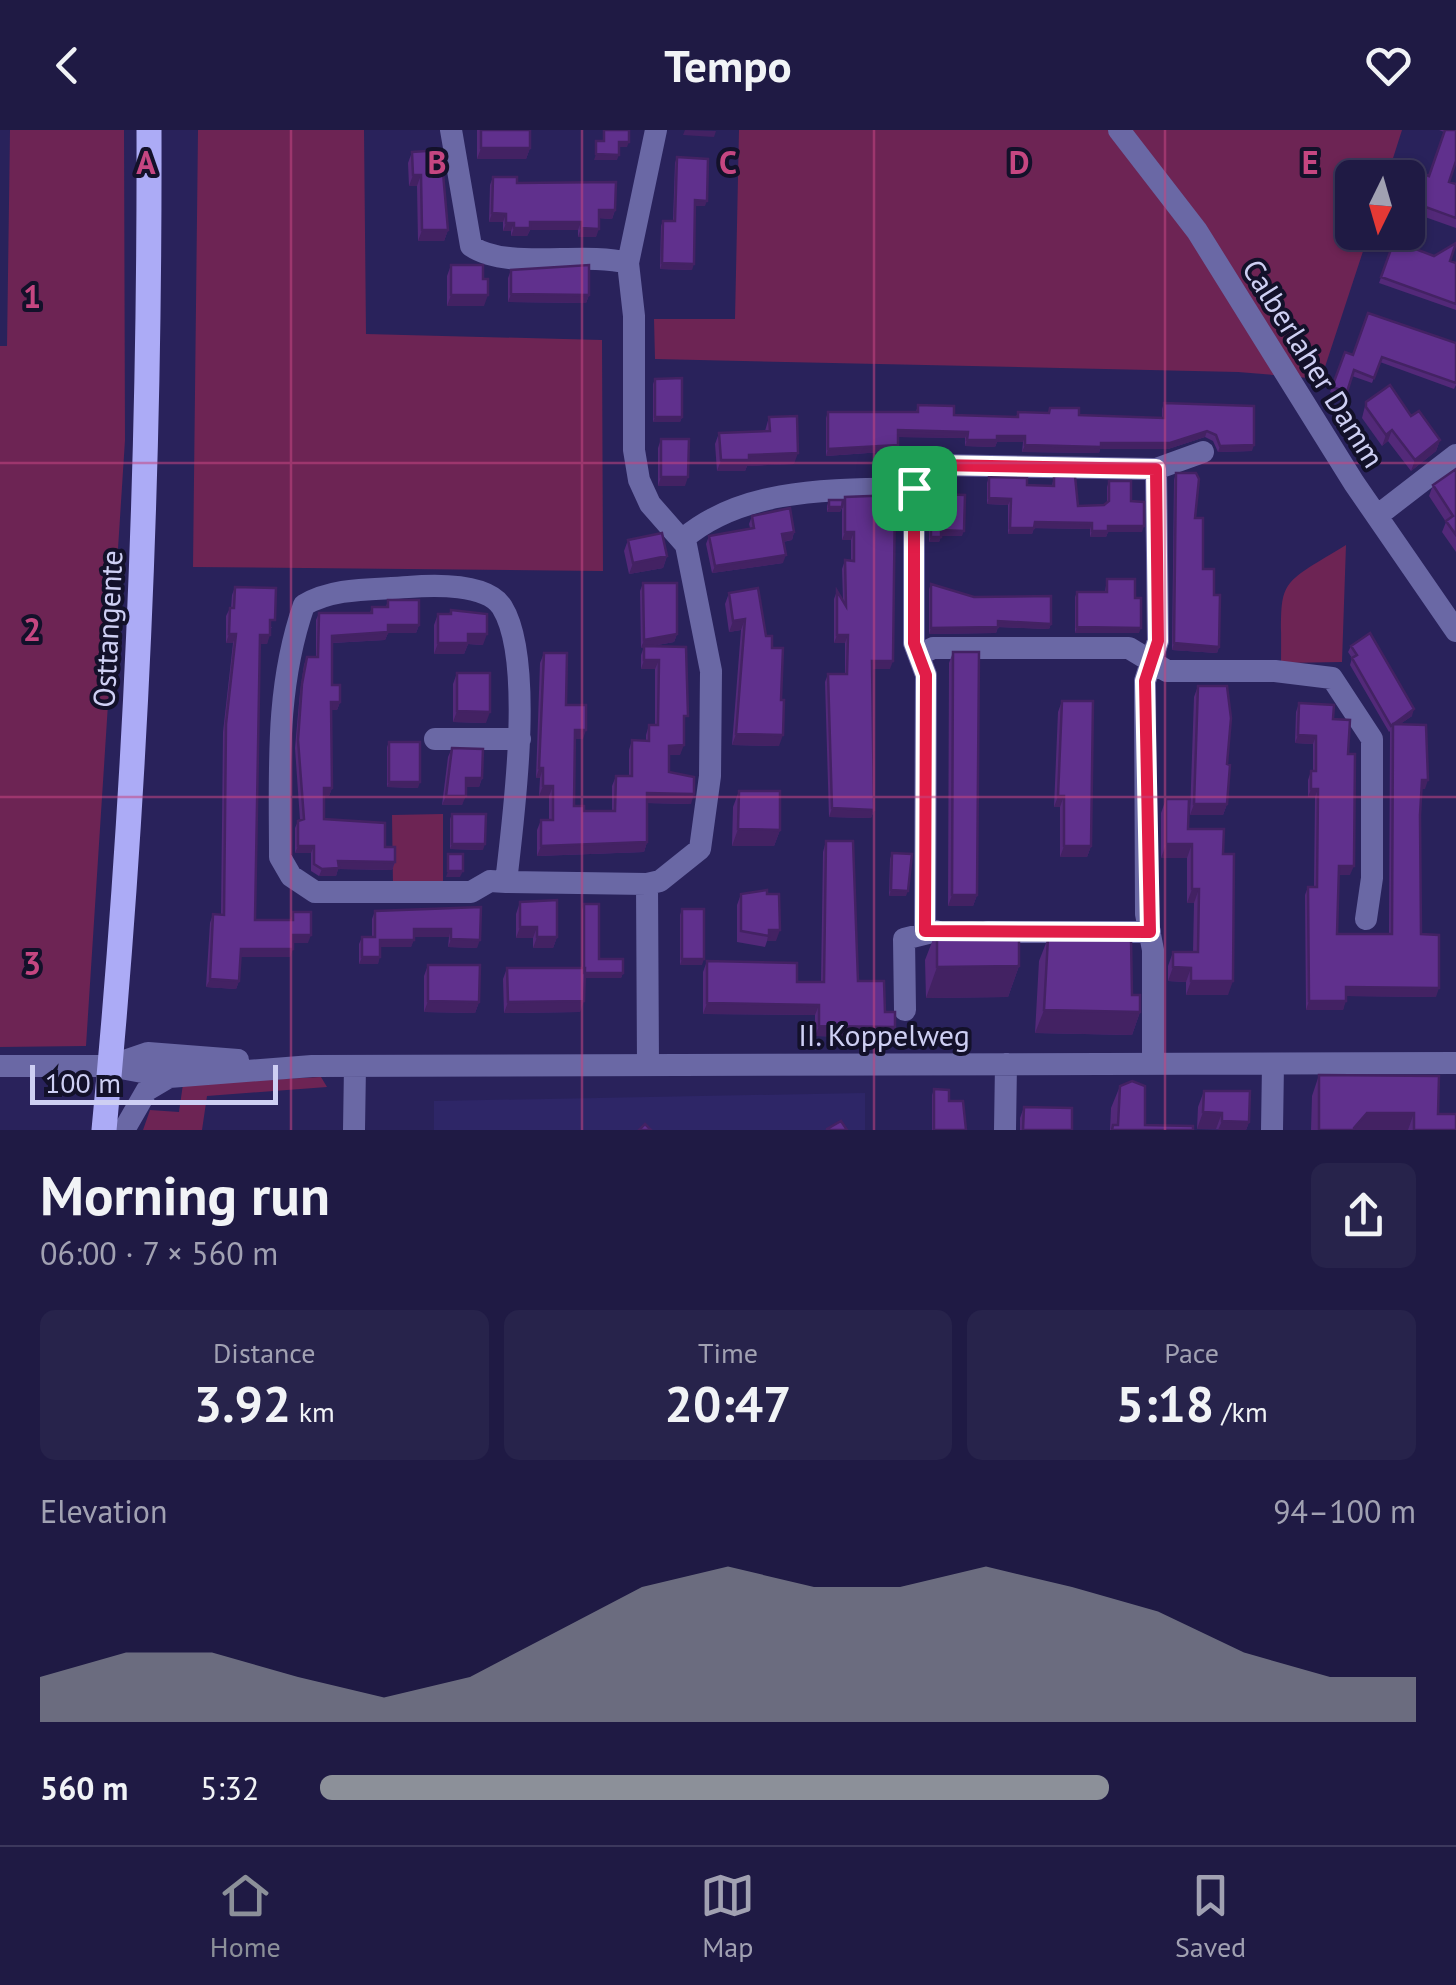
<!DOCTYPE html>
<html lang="en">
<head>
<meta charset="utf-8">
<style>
	:root { --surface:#1f1a44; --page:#27234b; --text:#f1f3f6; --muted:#a1a1b2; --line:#3c385d; --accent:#8c9099 }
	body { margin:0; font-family:"PT Sans",sans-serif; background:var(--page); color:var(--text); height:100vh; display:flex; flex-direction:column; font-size:38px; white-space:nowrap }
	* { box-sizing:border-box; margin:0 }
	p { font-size:32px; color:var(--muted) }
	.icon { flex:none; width:55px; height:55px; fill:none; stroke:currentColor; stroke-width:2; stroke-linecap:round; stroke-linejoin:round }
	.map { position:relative; height:1000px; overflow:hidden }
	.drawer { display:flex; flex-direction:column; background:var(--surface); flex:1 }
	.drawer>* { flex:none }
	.needle { width:65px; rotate:185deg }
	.tools { position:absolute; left:1335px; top:30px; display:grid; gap:20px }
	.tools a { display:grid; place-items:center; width:90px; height:90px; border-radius:15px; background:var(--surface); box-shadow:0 2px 8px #0004,0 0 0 2px var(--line); font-size:50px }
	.scale { position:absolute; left:30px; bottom:25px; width:248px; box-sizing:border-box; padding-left:10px; border:5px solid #cecff3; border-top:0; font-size:28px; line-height:35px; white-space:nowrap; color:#cecff3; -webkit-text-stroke:8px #13112a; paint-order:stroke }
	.pin { position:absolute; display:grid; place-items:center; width:85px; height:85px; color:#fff; margin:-42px; border-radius:20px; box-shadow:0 5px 15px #0006 }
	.round { display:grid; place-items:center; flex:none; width:105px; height:105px; border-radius:15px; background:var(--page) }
	.summary { display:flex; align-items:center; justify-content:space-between; height:170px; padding:0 40px }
	h1 { font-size:55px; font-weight:700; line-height:75px }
	.stats { display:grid; grid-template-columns:repeat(3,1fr); gap:15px; height:170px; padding:10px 40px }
	.stats div { display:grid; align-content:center; border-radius:15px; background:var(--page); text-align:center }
	.stats b { font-size:50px; font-weight:700 }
	.stats small { font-size:28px; font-weight:400 }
	.stats p { font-size:28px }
	.chart { height:280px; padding:20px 40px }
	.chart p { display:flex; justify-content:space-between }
	.chart svg { width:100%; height:180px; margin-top:10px; fill:var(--accent); opacity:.7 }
	ul { padding:0 40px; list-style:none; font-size:32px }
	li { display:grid; grid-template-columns:160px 120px 1fr; align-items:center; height:75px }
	li i { height:25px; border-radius:12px; background:var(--accent) }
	header { display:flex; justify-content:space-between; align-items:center; height:130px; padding:0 40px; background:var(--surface); font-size:45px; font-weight:700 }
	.tab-bar { display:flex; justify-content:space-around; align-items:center; height:140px; border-top:2px solid var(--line); background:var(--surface); font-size:28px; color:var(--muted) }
	.tab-bar a { display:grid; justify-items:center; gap:5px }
	.tab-bar .selected { color:var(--accent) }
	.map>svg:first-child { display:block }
	.built { fill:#2e2667 }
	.green { fill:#6d2454 }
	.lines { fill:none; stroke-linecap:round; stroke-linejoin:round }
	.minor { stroke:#6a68a5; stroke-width:22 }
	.major { stroke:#acabf6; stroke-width:25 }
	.wall { fill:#532979 }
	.shaded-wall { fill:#432263 }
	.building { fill:#60308d; stroke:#432263; stroke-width:2.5 }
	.route-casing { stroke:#fff; stroke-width:20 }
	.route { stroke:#e11d48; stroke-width:12 }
	.grid { fill:none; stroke:#c54681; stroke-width:2.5; stroke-opacity:0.55 }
	.labels { text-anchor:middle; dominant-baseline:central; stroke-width:8; stroke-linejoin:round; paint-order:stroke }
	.street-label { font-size:30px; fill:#cecff3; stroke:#13112a }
	.grid-label { font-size:32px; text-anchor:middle; font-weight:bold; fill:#c54681; stroke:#13112a; stroke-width:8; stroke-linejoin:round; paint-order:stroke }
</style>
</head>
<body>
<header><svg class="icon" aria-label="back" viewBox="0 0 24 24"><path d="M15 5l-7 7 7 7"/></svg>Tempo<svg class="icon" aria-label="heart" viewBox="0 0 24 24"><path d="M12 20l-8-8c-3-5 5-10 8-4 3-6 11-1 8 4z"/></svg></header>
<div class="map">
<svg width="1456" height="1000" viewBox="0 0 1456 1000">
	<rect width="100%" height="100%" fill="#29225b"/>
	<path class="built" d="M865 963V1000H434V971Z"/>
	<path class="green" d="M10 0H124L125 310 86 916 0 917V216H7Z
		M198 0H364L366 204 602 210 603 441 193 437Z
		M739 0H1402L1387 47 1352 48V102L1369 103 1321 249 1238 242 655 229 654 189H735Z
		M1346 415 1342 532 1281 533C1282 448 1273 459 1346 415Z
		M443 684V756H393L392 685Z
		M321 947 327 957 207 966 202 1000H143L150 980 179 982 183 954Z"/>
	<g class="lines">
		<path class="minor" d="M451 0 471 116C508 141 582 121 628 133
			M1119 0 1197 101 1354 353 1456 501
			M914 358V513L926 545 925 801
			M1377 386 1456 325
			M683 409C745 356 837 360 914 358L937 335 1156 339 1203 322
			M919 525 933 518H1129L1167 541H1275L1332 548 1372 609V748L1366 789
			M435 609H520
			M506 752C513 690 535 530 502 477 487 453 433 455 408 457 372 460 335 457 304 475 275 558 280 640 280 727L291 746 315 762H471L490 751 506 752 647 754
			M988 802H1150
			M905 880 904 809 936 801
			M1153 934V820L1146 784 1145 551 1158 511 1156 339
			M648 935 647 754 660 751 700 719 710 646 711 541 686 415 650 374 639 350 634 320V186L628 133 656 0
			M0 936H110L148 923 238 930
			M110 936 169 947 312 936 1456 933
			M124 1000 147 960 169 947
			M354 1000 355 936
			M1005 1000 1006 934
			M1272 1000 1273 934"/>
		<path class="major" d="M104 1000C136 667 150 334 149 0"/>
	</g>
	<path class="wall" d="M477 0H530V18L526 29H477Z
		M1439 0H1456L1449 52 1456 54V98L1408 81V75L1419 42 1429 46 1444 2Z
		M412 22 448 100 444 111H418L417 56H409L408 33Z
		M677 27 705 76H695L692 140 660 139 661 96 663 91H673L675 33Z
		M493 47 517 53 615 80 612 89 599 88 596 107H578V100H530L527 106H511V101H503V92H489L490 55Z
		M1394 111 1456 133V180L1379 153Z
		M451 135 484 176H447V146Z
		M511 140 589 165 586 173 508 172V148Z
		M1456 213V255L1454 259 1380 232 1372 253 1352 246 1345 267 1330 262 1345 222 1353 225Z
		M655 249 682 287 680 292H653V254Z
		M1366 272 1411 286 1440 310 1436 321 1411 341 1388 311 1382 316 1362 288Z
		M1164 273 1252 321 1218 322 1213 311 1205 307 1168 319H1100L1099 323 1022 322 1023 312H997L995 317 965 316V308L898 307 896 321 826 326V288L828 282H916L918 275 954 285 1016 287 1018 282 1048 283 1050 278 1079 285 1162 288V279Z
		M769 287 794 334 747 336 745 341H717L715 314 719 303 765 301Z
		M661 309 685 356H658V318Z
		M1456 339V422L1442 402 1446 392 1429 366 1433 355Z
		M1176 343 1195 388 1203 439 1214 465 1219 517 1217 523 1172 520 1174 350Z
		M1054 346 1078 376 1104 375 1107 373V357L1109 351 1131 371 1142 402H1108L1106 407H1090V399L1034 398 1032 404H1008V375L987 374V353L989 347 1027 355 1052 356Z
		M936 364 962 406H941L939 412H929V396L931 390H933L934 370Z
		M845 367 890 539H872L874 680 871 688 829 687 825 552 828 544H845V513H834V469L837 461 843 470 842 439 845 430H851V410H842V378L840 382H827V376L829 370 843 374Z
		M752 386 794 402 792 410 783 412V433L712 443 706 414 709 406 750 398 749 394Z
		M628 410 667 426 663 438 629 444 624 421Z
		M1107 449 1135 468 1139 503H1075V467L1077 462H1105Z
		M643 453 677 504 674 512 652 516 684 595 680 625H669V642L691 674 647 673V712L644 722 537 726V700L541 690H549V666H539L540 648H536L540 533 544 523 583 609H575L574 676 584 681H612V656L616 646H629V620L632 610 646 611V605L649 595H655V539H641V525L644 517 641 518 640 461Z
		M931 454 1051 494 1049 499 998 497 996 503 929 504V459Z
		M235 457 272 498H270L267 514H260L255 790H291L293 782 308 813H293L290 827H240L239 851 236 859 206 857 210 793 213 784 221 785 223 602 233 513H226V486L230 478H231L232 465Z
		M729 463 766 506 772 518 779 616 732 615 741 500 729 502 725 474Z
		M388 470 419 495 416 503H388L385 510 332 513V555L340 572 337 580H331L332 658 329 666H324V689L385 717 395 732 392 740 338 739 336 746H319L311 741V723H295V698L298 691 300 690 295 618 300 562 304 535 307 527H316V490L319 483H370L372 477H386Z
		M451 480 483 515 468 514 464 524H434V495L438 484H449Z
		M1351 516 1412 586 1400 594 1425 659H1421L1420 685 1421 804 1436 867 1346 866 1343 880H1306L1305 765 1308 757H1314L1315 667H1308V650L1311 641H1313V614L1295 613 1296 582 1299 573 1333 589 1348 624 1350 745H1339L1337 804H1389L1390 601 1389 602 1350 535 1352 528 1348 522Z
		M953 522 977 765 973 776H948L949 533Z
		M457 543 486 593 453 592V554Z
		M1198 556 1227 674 1223 685H1190L1194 567Z
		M1062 571 1091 716 1087 727H1060V677H1054L1058 582Z
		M389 612 418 658 387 657V617Z
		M452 618 482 648 479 657H466L462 675H442L448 627Z
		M739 661 780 700 774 716H732L733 677Z
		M1166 669 1188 699 1223 724 1228 865H1186V852L1168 851V836L1173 822H1193L1194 773H1187V728H1161V683Z
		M452 684 483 720 450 719V689Z
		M826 711 858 851 885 882 891 908 815 906V885L703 884V842L707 831 797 852H821L823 722Z
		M892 723 906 766H889L890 729Z
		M741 764 776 811H767L765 817 737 812V775Z
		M520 772 557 807 553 818H533V808H516V784Z
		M584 774 599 829 623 843 621 848H584L580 882 504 883 503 849 507 838H582V780Z
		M481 777 477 818 448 817 449 807H414L411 817H380L378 834H359V814L362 807H372V789L375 781Z
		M682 779 702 835H680V785Z
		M937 799 1019 836 1008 867 926 868 925 830Z
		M1048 808 1132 865 1140 882 1132 905 1035 903 1039 831Z
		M428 835 479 872 475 883 424 882V846Z
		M1319 945 1438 984 1456 1000H1311L1312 966Z
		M1120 956 1145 995 1193 1000H1110L1111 978Z
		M934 959 949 971 966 1000H932V965Z
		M1204 961 1249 992 1246 1000 1197 999 1198 977Z
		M1024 977 1072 1000H1020V988Z"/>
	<path class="shaded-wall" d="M685 0 716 1 714 7 683 5Z
		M619 12H629L627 17H617Z
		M481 18H530L526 29H477Z
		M596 24 619 25 617 30H594Z
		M413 45H421L417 56H409Z
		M695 70 707 71 705 76H693Z
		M599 80H615L612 89 596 88Z
		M492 83 506 84 503 92H489Z
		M530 92H581L578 100H530L527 106H511L514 98Z
		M506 93H514L511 101H503Z
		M581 98 599 99 596 107H578Z
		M422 100H448L444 111H418Z
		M662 133 694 134 692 140 660 139Z
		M511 164 589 165 586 173 508 172Z
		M451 165H488L484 176H447Z
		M655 287H682L680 292H653Z
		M898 300 968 302 965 308 896 307Z
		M1392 300 1388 311 1382 316 1386 305Z
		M1207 301 1205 307 1168 319H1100L1099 323 1022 322 1025 315 1101 313Z
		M997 306H1025L1023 312H997L995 317 965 316 967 310Z
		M1440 310 1436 321 1411 341 1415 330Z
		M898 315 896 321 826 326 828 319Z
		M1254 315 1252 321 1218 322 1220 316Z
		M798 323 794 334 747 336 745 341H717L721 330 749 325Z
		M661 347H688L685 356H658Z
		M989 368 1011 369 1008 375 987 374Z
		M829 377H842L840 382H827Z
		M1035 392 1092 393 1090 399 1032 398Z
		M1108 396H1144L1142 402H1108L1106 407H1090L1092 401Z
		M1010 398H1034L1032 404H1008Z
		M941 400 964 401 962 406H939Z
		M794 402 792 410 779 412 782 404Z
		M845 402H854L851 410H842Z
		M931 407H941L939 412H929Z
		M786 425 783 433 712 443 715 436Z
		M667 426 663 438 629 444 633 433Z
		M745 489 741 500 729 502 733 491Z
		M998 491 1051 494 1049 499 996 497Z
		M388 495H419L416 503H388L385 510 330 513 332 506Z
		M998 497 996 503 929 504 931 498Z
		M1077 497 1141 498 1139 503H1075Z
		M229 504H236L233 513H226Z
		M468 504H487L483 515 468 514 464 524H434L438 513Z
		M677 504 674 512 641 518 644 510Z
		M260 505H270L267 514H257Z
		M837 505H848L845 513H834Z
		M1174 513 1219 517 1217 523 1172 520Z
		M644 530H659L655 539H641Z
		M872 531H893L890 539H869Z
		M331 572H340L337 580H328Z
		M1414 579 1412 586 1393 599V595Z
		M457 581 490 582 486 593 453 592Z
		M575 600H586L583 609H572Z
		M736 604 783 605 779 616 732 615Z
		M1298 605 1316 606 1313 614 1295 613Z
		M684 615 680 625H665L669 616Z
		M539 638H543L540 648H536Z
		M466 648H482L479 657H462Z
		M1422 650H1428L1425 659H1419Z
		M389 652H420L418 658 387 657Z
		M543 656H553L549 666H539Z
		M324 658H332L329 666H321Z
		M1311 659H1318L1315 667H1308Z
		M647 663 694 664 691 674 644 673Z
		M446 666H466L462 675H442Z
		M1058 666H1064L1060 677H1054Z
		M1194 674H1227L1223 685H1190Z
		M832 678 874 680 871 688 829 687Z
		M738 699 780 700 774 716H732Z
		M647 712 644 722 537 726 541 716Z
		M452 714H485L483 720 450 719Z
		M1166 714H1192L1187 728H1161Z
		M298 716H314L311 723H295Z
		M1064 716H1091L1087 727H1060Z
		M338 731 395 732 392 740 338 739 336 746H319L322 739Z
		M1339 736H1354L1350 745H1336Z
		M448 741H463L460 747H446Z
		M1192 759H1199L1194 773H1187Z
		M891 760 908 761 906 766H889Z
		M952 765H977L973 776H948Z
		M520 797H537L533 808H516Z
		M414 799H451L449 807H411Z
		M769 800H780L776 811H767Z
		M293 805H311L308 813H290Z
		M537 807H557L553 818H533Z
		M451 809 480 810 477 818 448 817Z
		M380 810H414L411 817H378Z
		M241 819H293L290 827H238Z
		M362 827H380L378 834H359Z
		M682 829H704L702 835H680Z
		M1019 836 1008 867 926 868 937 837Z
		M1173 837 1191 838 1186 852 1168 851Z
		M584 843H623L621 848H582Z
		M210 849 239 851 236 859 206 857Z
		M1191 851H1233L1228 865H1186Z
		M1346 857 1439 858 1436 867 1343 866Z
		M428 871 479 872 475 883 424 882Z
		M584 871 580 882 504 883 508 872Z
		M1309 871H1346L1343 880H1306Z
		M707 873 819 875 815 885 703 884Z
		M1044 880 1140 882 1132 905 1035 903Z
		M819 896 895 897 891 908 815 906Z
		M1203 982 1222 983 1216 999H1197Z
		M1367 983H1414L1408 1000H1353Z
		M1222 991 1249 992 1246 1000H1218Z"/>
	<path class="building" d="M481 0H530V18H481Z
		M604 0H629V12H619V25L596 24V11H604Z
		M1445 0H1456V31L1449 52 1456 54V88L1409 71 1419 42 1429 46Z
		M441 20 448 100H422L421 45H413L412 22Z
		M677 27 708 29 707 71 695 70 694 134 662 133 663 91H675Z
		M493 47H517V53L616 52 615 80H599V99L581 98V92H530V98H514V93H506V84L492 83Z
		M1394 111 1434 126 1456 113 1450 131 1456 133V174L1381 147Z
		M451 135H483V149H488V165H451Z
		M589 135V165L511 164V140Z
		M1368 183 1456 213V253L1382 227 1374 248 1354 240 1347 262 1332 257 1345 222 1353 225Z
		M682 248V287H655V249Z
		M1390 255 1411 286 1419 281 1440 310 1415 330 1392 300 1386 305 1366 277V272Z
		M1164 273 1254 276V315L1220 316 1216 305 1207 301 1170 313H1101V317L1025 315V306H997V310H967L968 302 898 300V315L828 319V282H918V275L954 276V285L1018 287V282L1049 283 1050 278H1079V285L1164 288Z
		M797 286 798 323 749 325V330H721L719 303 770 301 769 287Z
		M661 309H689L688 347H661Z
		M1456 339V405L1446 391 1453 386 1433 355Z
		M1176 343H1196L1199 349 1195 388H1203V439H1214V465H1220L1219 517 1174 513Z
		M1054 346H1075L1078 376 1104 375 1109 371V351H1131V371L1144 372V396H1108V401H1092V393L1035 392 1034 398H1010L1011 369 989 368V347L1027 348V355L1054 356Z
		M936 364 965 365 964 401 941 400V407H931V390H935Z
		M895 365 893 531H872L874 680 832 678 828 544H847L848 505H837V461L846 476 845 430 854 431V402H845V367Z
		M829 370H843L842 377H829Z
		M790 378 794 402 782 404 786 425 715 436 709 406 754 398 752 386Z
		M662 403 667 426 633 433 628 410Z
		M1107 449H1135V468H1141V498L1077 497V462H1107Z
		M643 453H677V504L644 510Z
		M931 454 974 467 1051 466V494L998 491V497L931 498Z
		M235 457 276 458 275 490H270V505H260L255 790H293V782H311V805H293V819H241L239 851 210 849 213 784 224 785 226 594 236 504H229L230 478H234Z
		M758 458 766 506H772V518H783L781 570H784L783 605 736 604 745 489 733 491 729 463Z
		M388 470H419V495H388V502L332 506V555H340V572H331L332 658H324V689L385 693V717H395V732L338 731 339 738 322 739 314 734V716H298V691L304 689 298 610 302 554 307 527H318L319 483H372V477H388Z
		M451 480 487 484V504H468V513H438V484H451Z
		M1370 503 1414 579 1391 596 1352 528 1357 525 1351 516Z
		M644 516 686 517 688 586H684V615L669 616V642L694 647V664L647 663V712L541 716V690H553V656H543V638H539L544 523H567L566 575H586V600H575L574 676H584V681H615L616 646H632V610L649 611V595H658L659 530H644Z
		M953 522H979L977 765H952Z
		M457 543H490V582L457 581Z
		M1198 556H1227L1231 588 1227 634 1230 635 1227 674H1194Z
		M1062 571H1093L1091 716H1064V666H1058Z
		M1299 573 1334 575 1333 589 1350 590 1348 624H1355L1354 736H1339L1337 804H1392L1393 594 1426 595 1428 650H1422L1420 685 1421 804 1439 805V858L1346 857V871H1309L1308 757H1317L1318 659H1311V641H1316V606L1298 605Z
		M389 612H420V652H389Z
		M452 618 483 619 482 648H466V666H446Z
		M739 661H780V700L738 699Z
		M1166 669H1189L1188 699H1224L1223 724H1234L1233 851H1191V838L1173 837V822H1198L1199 759H1192V714H1166Z
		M452 684H486L485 714H452Z
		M826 711H853L858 851H884L885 882H895V897L819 896V875L707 873V831L797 833V852H824Z
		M892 723 912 724 908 761 891 760Z
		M448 724H463V741H448Z
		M767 760V764H779L780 800H769V806L741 801V764Z
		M557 770V807H537V797H520V772Z
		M584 774H599V829H623V843H584Z
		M481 777 480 810 451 809V799H414V810H380V827H362V807H375V781Z
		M682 779H704V829H682Z
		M937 799H1019V836L937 837Z
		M1048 808H1131L1132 865H1140V882L1044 880Z
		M428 835H480L479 872 428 871Z
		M507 838H585L584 871 508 872Z
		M1319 945 1439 946 1438 984H1456V1000H1414V983H1367L1354 998V1000H1319Z
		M1132 951 1145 956V995L1193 996V1000H1112L1113 995H1118L1120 956Z
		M934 959 949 960V971H963L966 1000H934Z
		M1204 961H1250L1249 992 1222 991V983L1203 982Z
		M1024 977 1072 978V1000H1023Z
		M841 991 847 1000H827V999Z
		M645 994 651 1000H639Z"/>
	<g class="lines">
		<defs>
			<path id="route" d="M936 335 1156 339 1158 511 1145 551 1150 802 925 801 926 545 914 513V358Z"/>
		</defs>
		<use href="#route" class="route-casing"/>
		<use href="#route" class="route"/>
	</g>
	<path class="grid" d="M291 0V1000M582 0V1000M874 0V1000M1165 0V1000M0 333H1456M0 667H1456"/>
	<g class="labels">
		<g class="street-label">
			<text transform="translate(1314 233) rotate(58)">Calberlaher Damm</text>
			<text transform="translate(107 499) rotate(-87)">Osttangente</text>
			<text x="884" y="904">II. Koppelweg</text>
		</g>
	</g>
	<g class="grid-label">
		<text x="146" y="44">A</text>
		<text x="437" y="44">B</text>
		<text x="728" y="44">C</text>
		<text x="1019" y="44">D</text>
		<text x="1310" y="44">E</text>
		<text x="32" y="178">1</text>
		<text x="32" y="511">2</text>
		<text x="32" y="845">3</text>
	</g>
</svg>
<div class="tools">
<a><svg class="needle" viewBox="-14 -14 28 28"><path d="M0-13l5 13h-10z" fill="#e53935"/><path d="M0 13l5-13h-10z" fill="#a1a1b2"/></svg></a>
</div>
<div class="scale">100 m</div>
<div class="pin" style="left:914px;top:358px;background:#1e9e55"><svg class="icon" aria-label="arrive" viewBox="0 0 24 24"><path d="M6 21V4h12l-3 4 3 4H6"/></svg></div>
</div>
<section class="drawer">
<div class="summary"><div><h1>Morning run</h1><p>06:00 · 7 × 560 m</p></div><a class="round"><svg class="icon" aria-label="share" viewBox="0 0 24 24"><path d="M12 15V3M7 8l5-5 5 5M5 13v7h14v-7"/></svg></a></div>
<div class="stats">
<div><p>Distance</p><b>3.92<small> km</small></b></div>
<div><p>Time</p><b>20:47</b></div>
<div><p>Pace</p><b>5:18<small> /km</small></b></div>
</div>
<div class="chart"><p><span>Elevation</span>94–100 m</p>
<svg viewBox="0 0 160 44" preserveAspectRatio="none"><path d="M0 44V33L10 27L20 27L30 33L40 38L50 33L60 22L70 11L80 6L90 11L100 11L110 6L120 11L130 17L140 27L150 33L160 33V44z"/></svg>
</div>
<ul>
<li><b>560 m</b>5:32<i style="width:72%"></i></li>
</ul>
</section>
<nav class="tab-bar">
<a class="selected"><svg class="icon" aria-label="home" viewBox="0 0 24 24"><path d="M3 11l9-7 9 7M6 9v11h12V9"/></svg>Home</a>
<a><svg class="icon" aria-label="map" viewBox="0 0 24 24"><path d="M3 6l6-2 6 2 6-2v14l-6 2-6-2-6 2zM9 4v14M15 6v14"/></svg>Map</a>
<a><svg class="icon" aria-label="saved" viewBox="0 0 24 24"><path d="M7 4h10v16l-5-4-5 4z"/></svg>Saved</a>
</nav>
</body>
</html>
